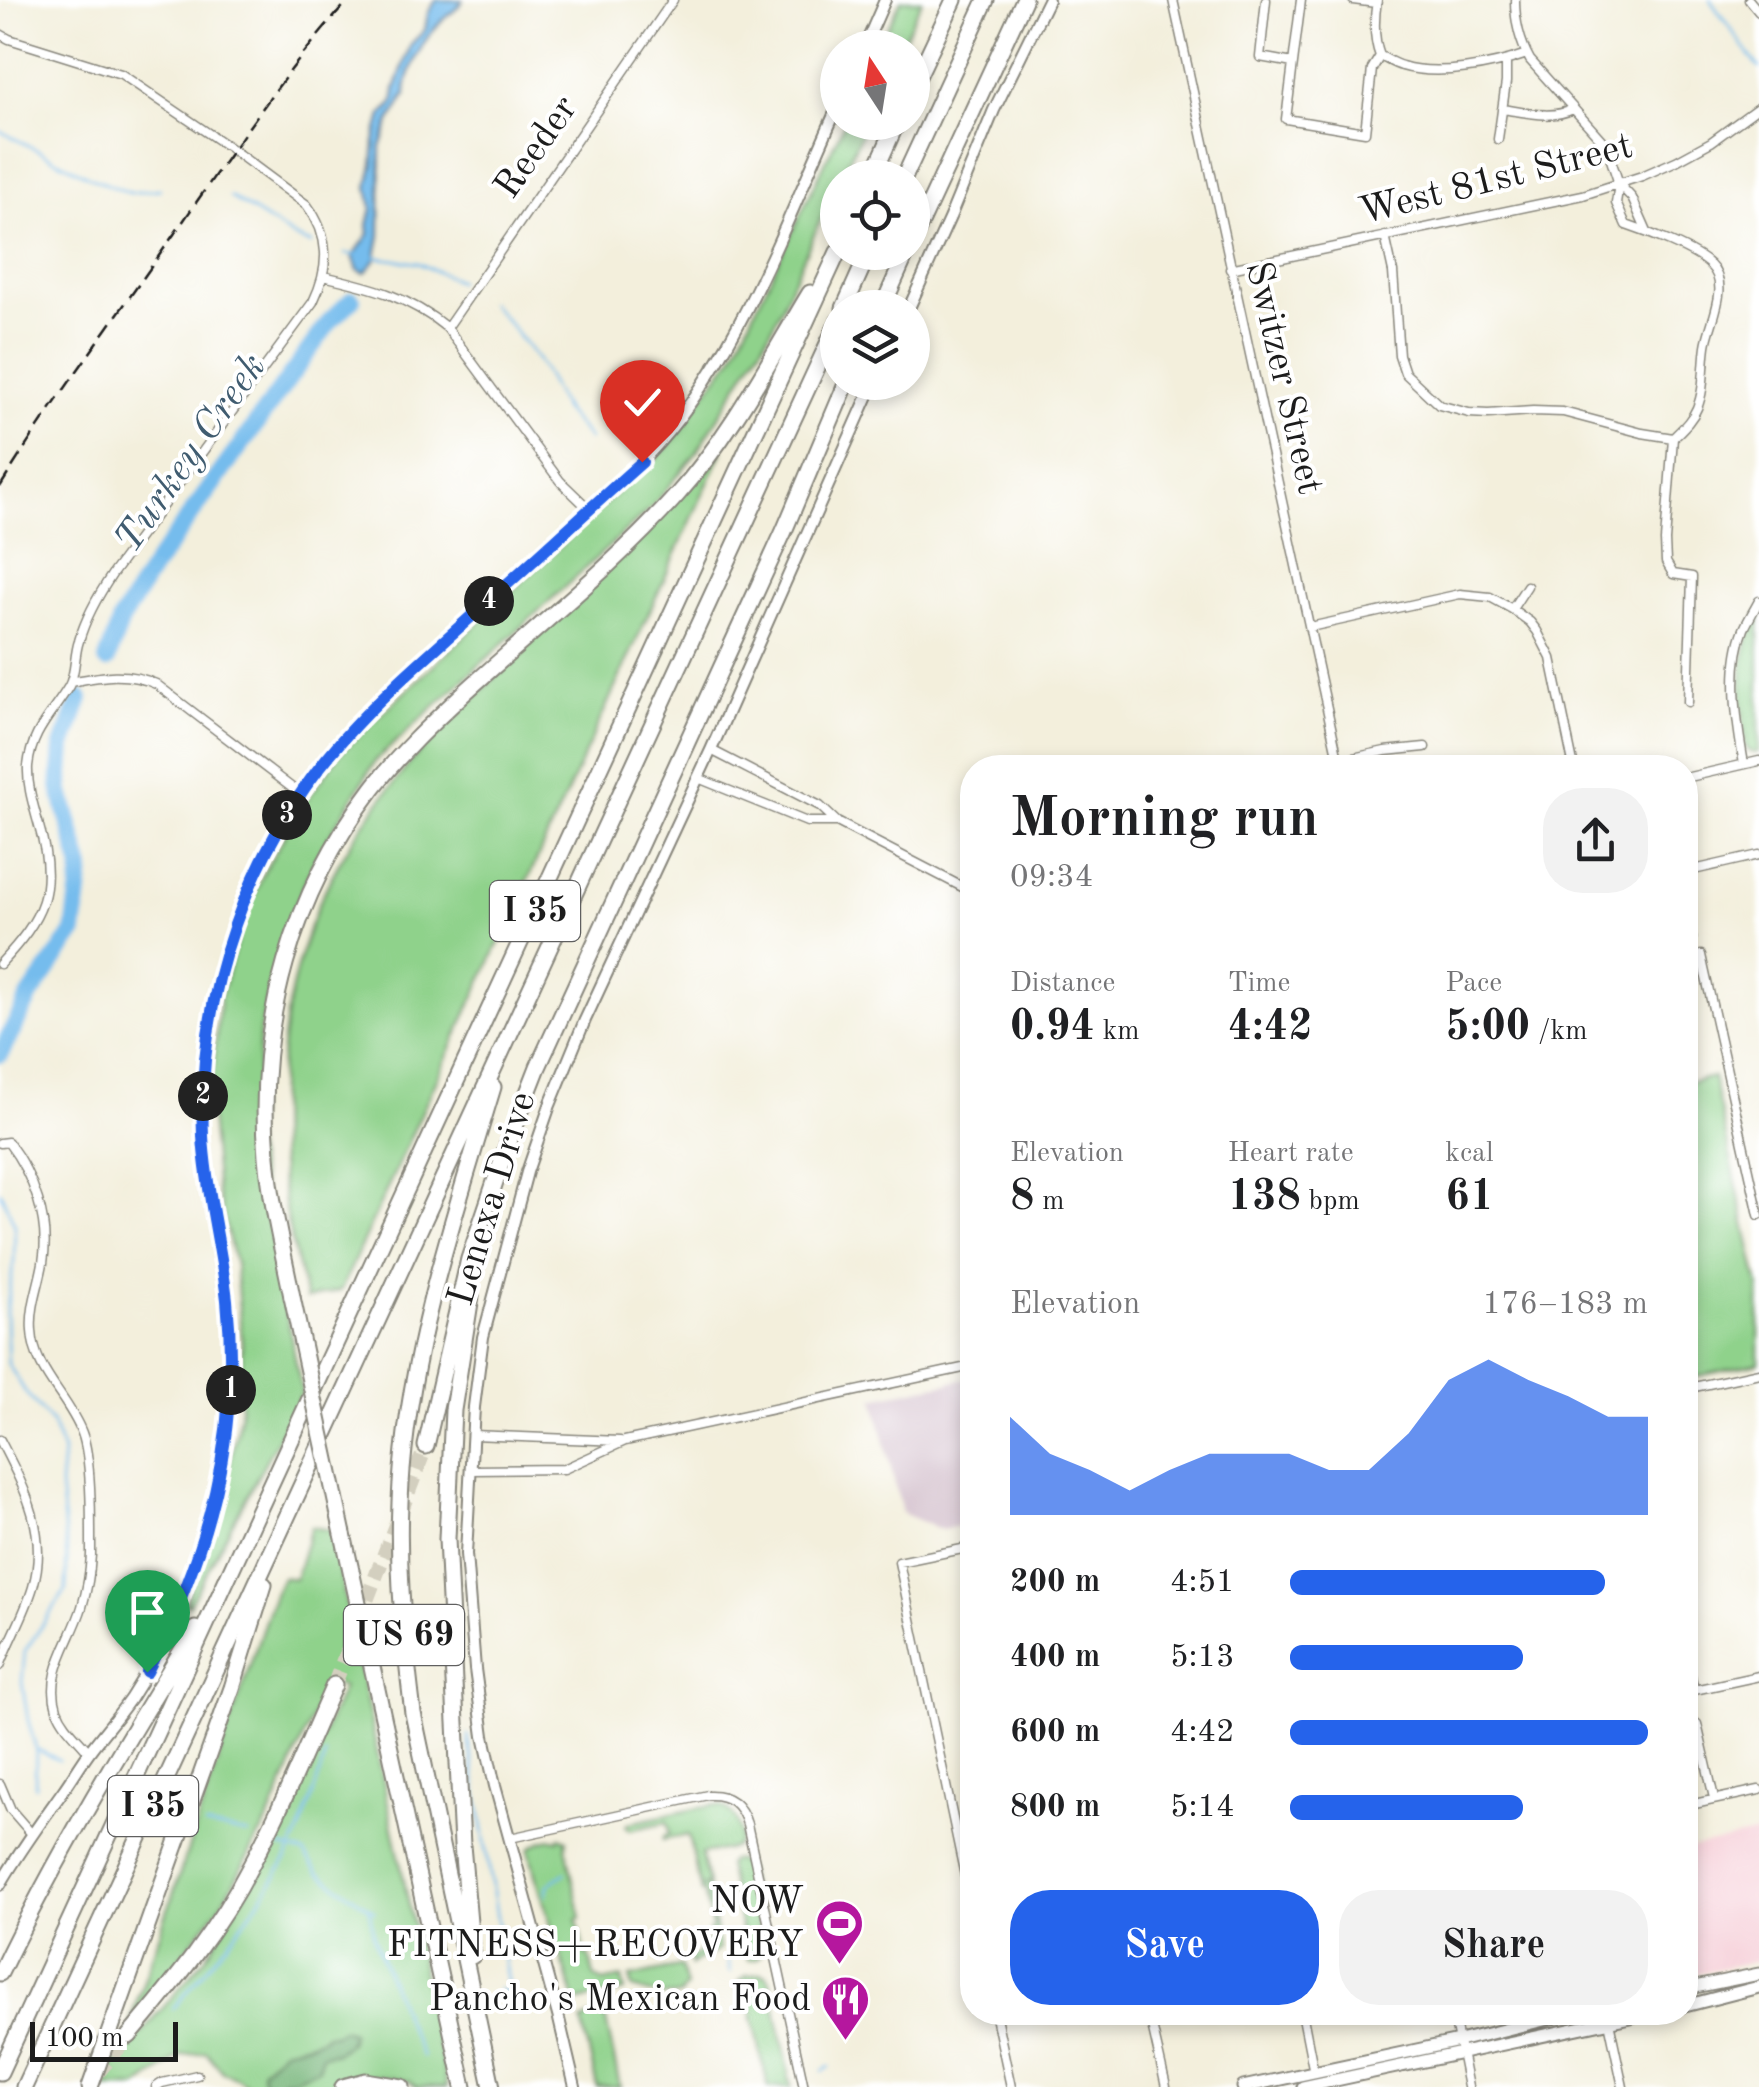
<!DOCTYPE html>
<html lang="en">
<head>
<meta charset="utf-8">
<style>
	:root { --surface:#fff; --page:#f2f2f2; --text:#202124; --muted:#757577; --accent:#2563eb }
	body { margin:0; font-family:"Old Standard TT",serif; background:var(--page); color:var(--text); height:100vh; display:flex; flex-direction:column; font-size:38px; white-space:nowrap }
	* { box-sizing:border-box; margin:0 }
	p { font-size:32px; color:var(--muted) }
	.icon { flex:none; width:55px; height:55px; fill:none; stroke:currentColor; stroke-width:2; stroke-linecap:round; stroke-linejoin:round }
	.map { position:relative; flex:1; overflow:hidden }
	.details { position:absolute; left:960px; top:755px; width:738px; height:1270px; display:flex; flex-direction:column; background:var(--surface); border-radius:40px; box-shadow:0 5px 15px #0003 }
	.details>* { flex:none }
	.needle { width:65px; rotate:348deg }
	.tools { position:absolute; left:820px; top:30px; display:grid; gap:20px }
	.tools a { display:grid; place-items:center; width:110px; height:110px; border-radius:50%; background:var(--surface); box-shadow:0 5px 15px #0003; font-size:50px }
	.scale { position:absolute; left:30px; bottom:25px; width:148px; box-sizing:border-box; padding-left:10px; border:5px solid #1c1c1c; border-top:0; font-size:28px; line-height:35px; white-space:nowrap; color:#1c1c1c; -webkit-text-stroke:8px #fff; paint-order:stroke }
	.pin { position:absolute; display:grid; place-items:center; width:85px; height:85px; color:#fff; margin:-102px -42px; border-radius:50% 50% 50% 0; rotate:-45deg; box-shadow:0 0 10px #0007 }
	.pin .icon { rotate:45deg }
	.km { position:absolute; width:50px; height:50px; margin:-25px; border-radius:50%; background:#222; color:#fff; font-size:28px; line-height:50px; text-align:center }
	.round { display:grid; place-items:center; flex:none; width:105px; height:105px; border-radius:40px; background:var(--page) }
	.summary { display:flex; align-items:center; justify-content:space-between; height:170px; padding:0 50px }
	h1 { font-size:55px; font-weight:600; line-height:75px }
	.metrics { display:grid; grid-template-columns:repeat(3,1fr); gap:15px; height:170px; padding:10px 50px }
	.metrics div { display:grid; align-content:center }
	.metrics b { font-size:42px; font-weight:600 }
	.metrics small { font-size:28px; font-weight:400 }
	.metrics p { font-size:28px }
	.chart { height:280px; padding:20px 50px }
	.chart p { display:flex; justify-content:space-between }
	.chart svg { width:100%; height:180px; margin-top:10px; fill:var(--accent); opacity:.7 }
	.button { display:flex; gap:20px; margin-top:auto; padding:20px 50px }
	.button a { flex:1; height:115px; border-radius:40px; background:var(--accent); color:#fff; font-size:40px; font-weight:600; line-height:115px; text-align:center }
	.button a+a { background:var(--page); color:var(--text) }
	ul { padding:0 50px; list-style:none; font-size:32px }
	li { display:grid; grid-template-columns:160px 120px 1fr; align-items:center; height:75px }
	li i { height:25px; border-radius:12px; background:var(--accent) }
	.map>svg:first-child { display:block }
	.built { fill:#f6cfd8 }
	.industrial { fill:#d1bdca }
	.green { fill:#8fd28b; stroke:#567754; stroke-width:2.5; fill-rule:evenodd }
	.forest { fill:#73b477; stroke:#48684a; stroke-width:2.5 }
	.water { fill:#75bced; stroke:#486c84; stroke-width:2.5 }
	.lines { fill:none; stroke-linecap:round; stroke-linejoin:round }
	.stream { stroke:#75bced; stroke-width:2.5 }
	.river { stroke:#75bced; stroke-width:18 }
	.motorway-tunnel { stroke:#d3cfbf; stroke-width:15; stroke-dasharray:15 8; stroke-linecap:butt }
	.minor-casing { stroke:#88867c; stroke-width:11 }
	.tertiary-casing { stroke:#88867c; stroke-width:14 }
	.secondary-casing { stroke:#88867c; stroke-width:15 }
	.motorway-casing { stroke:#88867c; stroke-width:19 }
	.minor { stroke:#fff; stroke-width:8 }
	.tertiary { stroke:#fff; stroke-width:10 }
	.secondary { stroke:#fff; stroke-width:11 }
	.motorway { stroke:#fff; stroke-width:15 }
	.rail { stroke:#1c1c1c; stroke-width:2.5; stroke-dasharray:15 8; stroke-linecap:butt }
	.motorway-bridge-casing { stroke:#88867c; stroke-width:19; stroke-linecap:butt }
	.motorway-bridge { stroke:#fff; stroke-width:15 }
	.route-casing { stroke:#fff; stroke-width:20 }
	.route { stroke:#2563eb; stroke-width:12 }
	.labels { text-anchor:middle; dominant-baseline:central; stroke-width:8; stroke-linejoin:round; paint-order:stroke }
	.shield { fill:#fff; stroke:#606060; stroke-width:2.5 }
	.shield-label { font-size:35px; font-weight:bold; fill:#1c1c1c }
	.street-label { font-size:38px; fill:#1c1c1c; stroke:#fff }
	.poi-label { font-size:38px; fill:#1c1c1c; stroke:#fff; text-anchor:end }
	.water-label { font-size:40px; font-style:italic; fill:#405c70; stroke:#fff }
</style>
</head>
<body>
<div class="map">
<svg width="1759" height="2087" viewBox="0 0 1759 2087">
	<rect width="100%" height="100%" fill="#fff"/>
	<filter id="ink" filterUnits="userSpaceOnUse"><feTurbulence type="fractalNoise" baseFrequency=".01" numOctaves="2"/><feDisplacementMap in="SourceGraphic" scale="20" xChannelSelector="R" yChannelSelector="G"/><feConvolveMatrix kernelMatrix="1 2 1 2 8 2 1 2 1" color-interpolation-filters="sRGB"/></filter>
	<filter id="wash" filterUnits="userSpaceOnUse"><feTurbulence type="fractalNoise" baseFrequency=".0048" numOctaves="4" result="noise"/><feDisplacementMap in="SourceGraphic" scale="40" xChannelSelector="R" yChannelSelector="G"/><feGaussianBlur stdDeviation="2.25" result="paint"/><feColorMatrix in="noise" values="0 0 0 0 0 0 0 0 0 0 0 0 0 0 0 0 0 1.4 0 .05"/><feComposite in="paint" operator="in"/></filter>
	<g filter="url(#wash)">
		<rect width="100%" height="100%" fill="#f3efdc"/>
		<path class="built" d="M1759 1833V1960L1685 1976V1849Z"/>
		<path class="industrial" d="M972 1378V1523L942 1530 902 1513 874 1398Z"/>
		<path class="green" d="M901 0H922L900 47H878Z
			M844 123H866L841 177 838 178 837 184 771 330 698 451 651 508 376 760 315 859 283 936 260 1030 254 1147 302 1393 189 1605 185 1604 218 1513 240 1416 242 1343 235 1264 217 1192 209 1106 220 998 242 924 264 871 299 811 340 753 666 446 733 356Z
			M723 450 341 1290 306 1299C298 1265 287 1230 283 1195 269 1076 285 946 351 843 370 813 392 785 415 757Z
			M1759 613V752C1753 754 1748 751 1745 746 1741 694 1735 661 1759 613Z
			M1713 1077 1759 1287V1363L1685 1379V1083Z
			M311 1527 331 1530 447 2087H416L409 2081 377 2076 352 2077 325 2087H250L236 2077 223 2072 206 2052 180 2056 138 2087H106L120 2046 135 2041 205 1958 273 1849 343 1687 327 1681 270 1817 223 1902 130 2022 274 1594 282 1577 295 1579ZM346 2031 349 2042 336 2052 321 2055 318 2068C302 2074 285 2079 269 2086L263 2081 261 2070 274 2057 287 2049Z
			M713 1805C720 1806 722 1805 728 1810 737 1817 745 1839 734 1847 726 1852 710 1852 701 1854L708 1884 702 1887 708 1886 719 1949 691 1965 690 1957 698 1955 703 1947V1943L711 1941 709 1929 712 1928 704 1892H701L688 1835 663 1840 664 1836 670 1834 667 1822 630 1830 626 1826 629 1823Z
			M560 1837 567 1840 566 1847 581 1918 577 1919 585 1955H589L594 1976 603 1982 622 1978 625 1991 580 2001H576L573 1994 535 1875 529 1849C536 1842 550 1837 558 1840Z
			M731 1860 739 1861 746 1867 763 1948C762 1955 757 1960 749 1960L747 1957 727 1865Z
			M681 1966 686 1987 679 1996H660L632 1988 630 1977Z
			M761 1973 767 1975 770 1981 789 2071 788 2080H790L792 2087H768L747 1990H738L739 1982 746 1976Z
			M598 2014 606 2020 620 2087H597L582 2021Z"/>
		<path class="forest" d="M343 2029 352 2032 349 2043 336 2052 322 2055 318 2068 293 2079H283L277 2086H269L263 2081 261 2070 283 2049 311 2043 324 2037 326 2034H334Z"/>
		<path class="water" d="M436 0H463C457 11 449 14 440 23 424 37 405 75 406 96H404L401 104 390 122 381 147 380 236 375 261 365 273 358 270 353 256 369 234 368 225 372 208 368 187 373 165 375 141 382 115 392 105 395 98V89L411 44 425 30 428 13Z"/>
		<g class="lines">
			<path class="stream" d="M1710 0 1759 68
				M0 131 96 180 130 193 160 189
				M230 197 296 238 311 244
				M345 254 356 255
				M374 257 418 263 458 281
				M490 303 511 326 539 362 564 410 589 439
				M0 1191 15 1225 14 1262 6 1313 8 1364 26 1393 51 1422 63 1452 60 1485 67 1557 66 1590 25 1651 22 1682 28 1720 36 1749 35 1787
				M468 1736 508 1986 505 1993
				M38 1750 59 1760
				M205 1826 248 1834
				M281 1847 304 1853 319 1873 374 1911
				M546 1896 548 1885 565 1873
				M369 1908 374 1938 406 2022 422 2057
				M728 1962 730 1972
				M499 1989 522 2004
				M173 2009C211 1963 252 1916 283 1865 302 1832 315 1792 325 1755
				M823 2071 830 2067"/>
			<path class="river" d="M107 660 121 620 151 570 330 321 352 300
				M0 1054 30 996 74 932 82 869 60 788 63 746 80 699"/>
		</g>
	</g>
	<g filter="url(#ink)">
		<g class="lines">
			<path class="motorway-tunnel" d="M334 1685 426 1446
				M97 2073 129 2036"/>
			<defs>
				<path id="minor" d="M1173 0 1340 768
					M1266 0 1260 57 1293 63
					M1301 0 1286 119 1365 132 1372 69 1380 56
					M1353 0 1376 3
					M1377 0C1374 19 1373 38 1380 56 1387 59 1394 64 1402 66 1437 77 1493 66 1527 54
					M1515 0C1515 21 1520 42 1530 60L1606 145 1619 184 1632 198 1647 232
					M1749 0 1759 12
					M0 34 9 39 121 74 233 150 307 205C330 236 330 267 313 302L113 573C99 594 86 616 79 641 74 655 76 673 69 686 52 715 32 730 28 766 27 787 34 807 39 826 58 890 43 918 0 964
					M1502 109C1525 112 1551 120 1573 109
					M1498 139 1506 82V61
					M1619 184 1616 203 1626 225C1647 232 1695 250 1710 265 1732 286 1709 323 1706 346 1703 367 1705 389 1697 408 1692 420 1683 428 1673 438L1665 541 1666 562 1673 574 1692 577 1688 702
					M1385 236 1393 272 1399 355 1405 373 1439 405 1469 413 1488 414 1533 411 1563 412 1642 433 1673 438
					M1230 269 1583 195 1642 176 1676 161 1711 142 1759 107
					M323 276C371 287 408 296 447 328L560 481 589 509
					M447 328 673 0
					M1512 609 1527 586
					M1310 627 1460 594 1490 597 1512 609 1530 622 1537 631 1551 658 1574 768
					M71 682C102 676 126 671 156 684L300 794
					M711 750 820 806 837 822 972 892
					M1339 761 1385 751 1425 747
					M1744 764C1737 725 1728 668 1744 629 1748 620 1754 610 1759 601
					M698 778 807 822H837
					M1685 778 1759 761
					M1685 872 1759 855
					M1685 904 1692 938
					M1701 955 1759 1215
					M0 1143 8 1142C34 1176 50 1221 43 1263 39 1286 30 1307 32 1331 34 1372 68 1396 82 1433 92 1459 91 1525 91 1555 90 1573 87 1590 82 1607 72 1641 45 1672 57 1709 63 1726 78 1738 89 1752
					M1685 1389 1759 1373
					M473 1435 620 1441
					M0 1440C24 1487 49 1532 33 1587 25 1614 10 1639 0 1666
					M471 1470 564 1469 625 1441 972 1366
					M972 1547 899 1562 972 1909
					M1685 1649 1694 1690
					M1685 1692 1759 1676
					M1697 1724 1714 1798
					M0 1784 11 1810 31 1833
					M1685 1806 1759 1790
					M510 1838 708 1795C729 1794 741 1804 747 1824L804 2087
					M995 2012 1011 2087
					M1149 2012 1166 2087
					M1302 2012 1314 2073
					M1453 2012 1468 2087
					M1607 2012 1623 2087
					M156 2087 162 2083 197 2075"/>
				<path id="tertiary" d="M864 48 885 0
					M909 308 950 217 994 110 1048 0
					M0 1885C19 1852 41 1822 63 1791 73 1777 82 1761 92 1748 105 1731 118 1716 130 1699 161 1652 180 1601 198 1548 211 1509 223 1470 228 1428 234 1377 231 1324 223 1274 219 1247 212 1220 208 1192 194 1081 212 972 257 870 302 770 382 697 461 626 507 584 553 542 599 500 614 486 631 473 645 458 736 364 784 225 838 106
					M575 2087 559 2019 495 1786 484 1736 475 1669 466 1554 474 1407 483 1337 527 1172 550 1105 585 1020 711 750 874 382"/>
				<path id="secondary" d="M1685 1989 1759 1974
					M1685 2006 1759 1987
					M1243 2087 1459 2041 1576 2012
					M1303 2087 1653 2012"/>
				<path id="motorway" d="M912 89 954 0
					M872 178 897 122
					M904 178 986 0
					M912 242 1024 0
					M844 308 869 252
					M882 308 907 252
					M471 1296 453 1410 447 1539 462 1845 472 1956
					M292 1297C283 1251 271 1204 267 1156 256 1023 292 894 373 788 399 754 431 724 462 695 534 629 612 568 677 495 731 435 769 361 810 293
					M426 1446 469 1259 506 1149 538 1067 784 531 847 382
					M343 1534 464 2087
					M0 1973C57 1854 126 1741 195 1629
					M129 2036C174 1983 218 1929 250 1867 282 1808 307 1746 334 1685
					M0 2072 838 252
					M24 2087 838 322
					M90 2087 232 1688 264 1585
					M343 2087 366 2081 402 2087
					M492 2087 413 1713C403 1632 395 1551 402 1470 413 1338 455 1213 493 1087"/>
			</defs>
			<use href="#minor" class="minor-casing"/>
			<use href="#tertiary" class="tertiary-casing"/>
			<use href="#secondary" class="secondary-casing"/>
			<use href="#motorway" class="motorway-casing"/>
			<use href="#minor" class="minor"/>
			<use href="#tertiary" class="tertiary"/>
			<use href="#secondary" class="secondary"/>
			<use href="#motorway" class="motorway"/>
			<path class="rail" d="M0 487C52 402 113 322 170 240 227 159 282 74 349 0"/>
			<defs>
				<path id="motorway-bridge" d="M292 1297 343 1534"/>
			</defs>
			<use href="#motorway-bridge" class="motorway-bridge-casing"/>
			<use href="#motorway-bridge" class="motorway-bridge"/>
		</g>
	</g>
	<g class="lines" filter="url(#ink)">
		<defs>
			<path id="route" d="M147 1672C208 1551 241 1437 227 1300 221 1245 206 1192 203 1136 197 993 248 847 343 739 386 690 437 648 485 604 538 557 589 509 642 462"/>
		</defs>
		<use href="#route" class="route-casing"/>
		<use href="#route" class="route"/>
	</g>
	<defs>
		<symbol id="stadium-pin" viewBox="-11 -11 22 30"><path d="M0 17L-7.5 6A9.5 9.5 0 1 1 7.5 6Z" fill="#b5179e" stroke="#fff"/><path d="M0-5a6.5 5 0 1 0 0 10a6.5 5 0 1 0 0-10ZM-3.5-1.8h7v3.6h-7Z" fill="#fff"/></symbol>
		<symbol id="restaurant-pin" viewBox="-11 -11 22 30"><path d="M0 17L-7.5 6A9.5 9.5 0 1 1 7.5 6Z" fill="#b5179e" stroke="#fff"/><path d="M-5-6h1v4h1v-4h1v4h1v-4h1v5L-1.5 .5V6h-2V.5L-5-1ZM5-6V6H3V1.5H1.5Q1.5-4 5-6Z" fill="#fff"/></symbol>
	</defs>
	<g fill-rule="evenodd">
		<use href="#stadium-pin" x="812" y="1896" width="55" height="75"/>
		<use href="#restaurant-pin" x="818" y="1972" width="55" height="75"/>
	</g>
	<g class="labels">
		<g class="shield">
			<rect x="490" y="881" width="90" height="60" rx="8"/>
			<rect x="344" y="1605" width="120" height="60" rx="8"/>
			<rect x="108" y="1776" width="90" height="60" rx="8"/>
		</g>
		<g class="shield-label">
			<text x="535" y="911">I 35</text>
			<text x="404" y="1635">US 69</text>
			<text x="153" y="1806">I 35</text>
		</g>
		<g class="street-label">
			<text transform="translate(537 148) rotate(-55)">Reeder</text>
			<text transform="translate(1496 180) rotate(-14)">West 81st Street</text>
			<text transform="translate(1283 378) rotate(77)">Switzer Street</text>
			<text transform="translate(493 1199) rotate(-73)">Lenexa Drive</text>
		</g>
		<g class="poi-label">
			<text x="804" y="1902">NOW<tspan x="804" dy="44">FITNESS+RECOVERY</tspan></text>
			<text x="811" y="2000">Pancho's Mexican Food</text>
		</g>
		<g class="water-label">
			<text transform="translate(192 454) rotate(-55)">Turkey Creek</text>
		</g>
	</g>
</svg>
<div class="tools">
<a><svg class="needle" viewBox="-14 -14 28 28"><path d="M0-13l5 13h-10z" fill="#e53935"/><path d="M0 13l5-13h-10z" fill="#757577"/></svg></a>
<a><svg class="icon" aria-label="locate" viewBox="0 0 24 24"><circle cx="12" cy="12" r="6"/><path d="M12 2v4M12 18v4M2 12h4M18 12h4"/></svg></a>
<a><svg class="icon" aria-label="layers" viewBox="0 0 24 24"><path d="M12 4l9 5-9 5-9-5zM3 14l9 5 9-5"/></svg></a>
</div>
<div class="scale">100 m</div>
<div class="pin" style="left:147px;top:1672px;background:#1e9e55"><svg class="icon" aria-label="arrive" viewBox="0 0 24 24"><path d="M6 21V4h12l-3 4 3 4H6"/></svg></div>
<div class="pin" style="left:642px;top:462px;background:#d93025"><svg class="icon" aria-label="check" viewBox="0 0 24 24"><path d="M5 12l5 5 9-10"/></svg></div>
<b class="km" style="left:231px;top:1390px">1</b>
<b class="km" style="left:203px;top:1096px">2</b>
<b class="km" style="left:287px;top:815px">3</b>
<b class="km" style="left:489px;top:601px">4</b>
<section class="details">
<div class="summary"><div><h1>Morning run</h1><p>09:34</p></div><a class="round"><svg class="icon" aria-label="share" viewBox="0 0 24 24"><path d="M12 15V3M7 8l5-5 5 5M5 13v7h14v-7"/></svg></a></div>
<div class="metrics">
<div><p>Distance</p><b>0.94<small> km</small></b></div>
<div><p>Time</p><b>4:42</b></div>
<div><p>Pace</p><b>5:00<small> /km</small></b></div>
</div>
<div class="metrics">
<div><p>Elevation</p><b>8<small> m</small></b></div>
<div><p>Heart rate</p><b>138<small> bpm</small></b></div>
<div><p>kcal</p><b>61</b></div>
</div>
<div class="chart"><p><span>Elevation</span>176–183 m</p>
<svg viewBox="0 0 160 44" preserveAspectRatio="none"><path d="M0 44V20L10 29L20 33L30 38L40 33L50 29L60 29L70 29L80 33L90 33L100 24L110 11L120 6L130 11L140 15L150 20L160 20V44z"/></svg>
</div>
<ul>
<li><b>200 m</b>4:51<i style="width:88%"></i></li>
<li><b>400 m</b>5:13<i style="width:65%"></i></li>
<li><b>600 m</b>4:42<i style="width:100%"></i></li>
<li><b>800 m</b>5:14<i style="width:65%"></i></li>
</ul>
<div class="button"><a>Save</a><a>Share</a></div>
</section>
</div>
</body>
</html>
